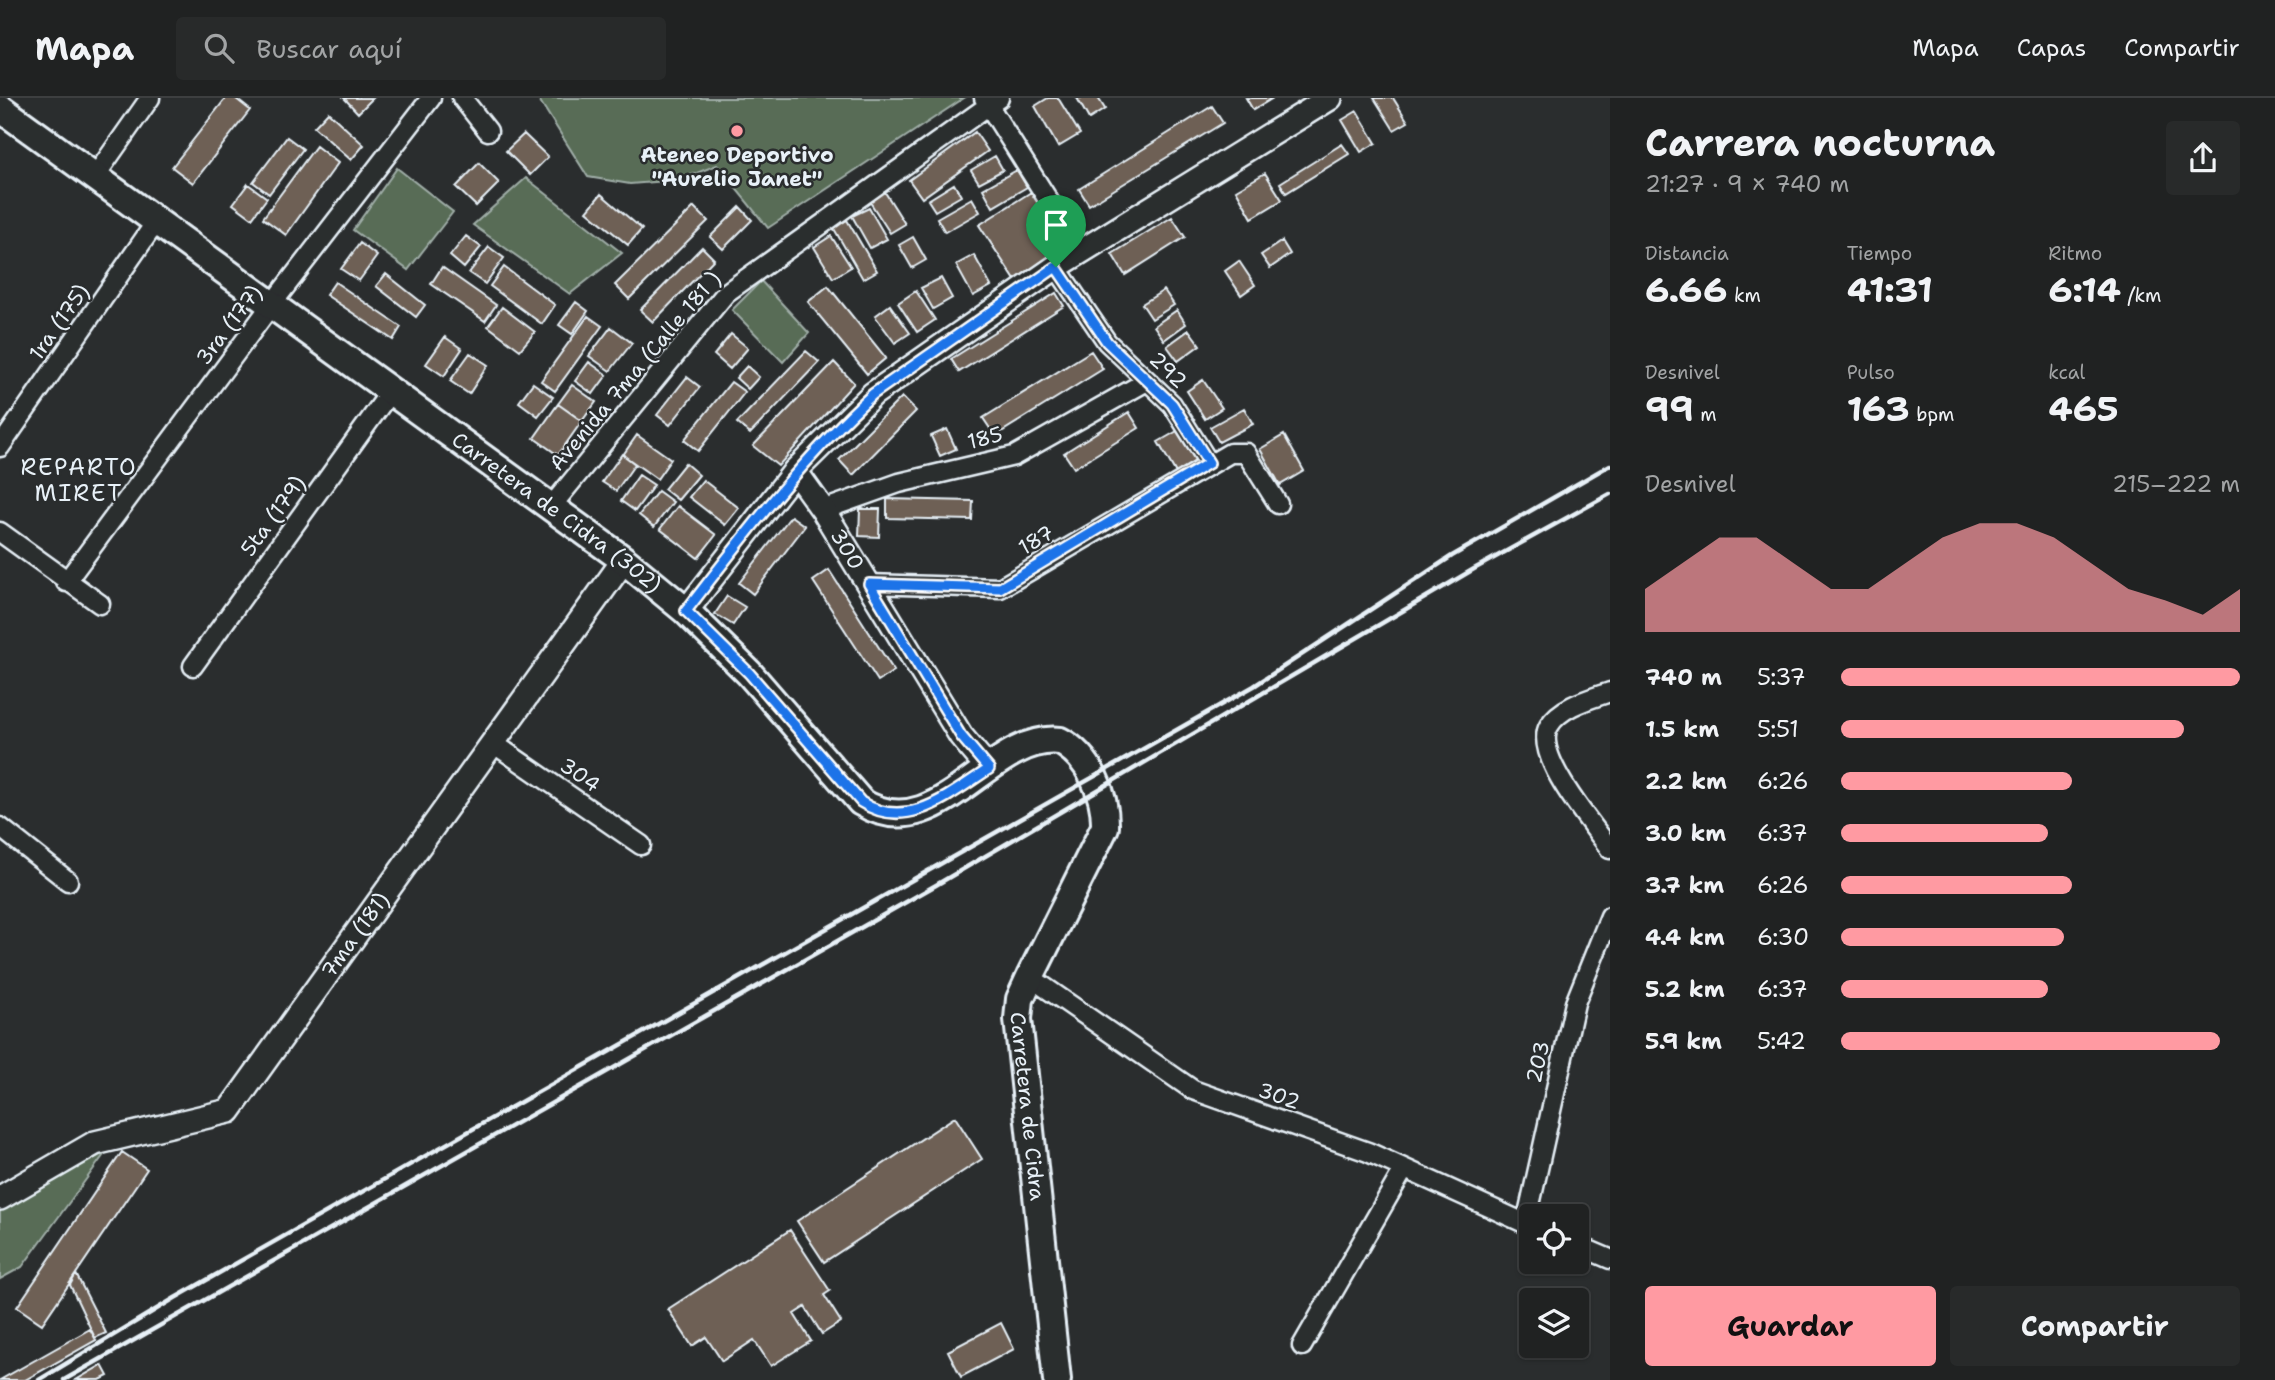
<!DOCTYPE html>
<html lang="es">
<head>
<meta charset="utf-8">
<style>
	:root { --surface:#202222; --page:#282a2a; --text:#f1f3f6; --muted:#a2a4a5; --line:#3d3f40; --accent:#ff9aa2 }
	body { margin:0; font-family:"Shantell Sans",sans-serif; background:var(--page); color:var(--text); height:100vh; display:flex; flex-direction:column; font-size:26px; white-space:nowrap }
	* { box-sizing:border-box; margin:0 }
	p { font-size:23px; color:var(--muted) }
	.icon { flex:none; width:38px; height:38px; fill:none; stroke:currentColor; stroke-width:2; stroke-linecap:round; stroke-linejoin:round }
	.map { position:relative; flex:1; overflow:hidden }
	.sheet { display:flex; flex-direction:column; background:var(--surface); width:665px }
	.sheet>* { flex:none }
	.buttons { position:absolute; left:1519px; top:1106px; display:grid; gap:14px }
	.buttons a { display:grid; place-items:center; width:70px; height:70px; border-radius:7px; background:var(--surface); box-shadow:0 2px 5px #0004,0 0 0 2px var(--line); font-size:35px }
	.pin { position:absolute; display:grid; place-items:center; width:60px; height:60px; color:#fff; margin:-72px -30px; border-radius:50% 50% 50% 0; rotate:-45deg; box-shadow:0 0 7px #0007 }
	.pin .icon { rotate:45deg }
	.round { display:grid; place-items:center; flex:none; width:74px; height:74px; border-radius:7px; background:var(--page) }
	.head { display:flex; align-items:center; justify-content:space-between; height:119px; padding:0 35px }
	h1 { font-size:38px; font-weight:700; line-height:52px }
	.stats { display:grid; grid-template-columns:repeat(3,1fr); gap:10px; height:119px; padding:7px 35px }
	.stats div { display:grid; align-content:center }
	.stats b { font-size:35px; font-weight:700 }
	.stats small { font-size:19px; font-weight:400 }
	.stats p { font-size:19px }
	.chart { height:196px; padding:14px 35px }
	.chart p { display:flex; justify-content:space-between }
	.chart svg { width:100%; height:126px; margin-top:7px; fill:var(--accent); opacity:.7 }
	.primary-button { display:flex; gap:14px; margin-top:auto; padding:14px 35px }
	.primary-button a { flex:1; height:80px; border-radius:7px; background:var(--accent); color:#111; font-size:28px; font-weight:700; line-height:80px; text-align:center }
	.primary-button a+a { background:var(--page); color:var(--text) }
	ul { padding:0 35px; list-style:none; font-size:23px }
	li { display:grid; grid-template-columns:112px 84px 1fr; align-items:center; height:52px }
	li i { height:18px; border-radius:9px; background:var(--accent) }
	header { display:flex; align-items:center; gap:42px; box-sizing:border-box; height:98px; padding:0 35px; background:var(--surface); border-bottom:2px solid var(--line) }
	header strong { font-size:33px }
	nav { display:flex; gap:38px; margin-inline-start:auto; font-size:24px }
	.search { width:490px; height:63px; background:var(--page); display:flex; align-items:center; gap:18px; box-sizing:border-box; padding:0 24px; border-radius:7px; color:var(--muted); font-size:26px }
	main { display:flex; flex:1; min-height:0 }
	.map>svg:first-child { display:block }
	.green { fill:#586c57; stroke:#a0aea8; stroke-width:2 }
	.building { fill:#6e6054; stroke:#e8f1f8; stroke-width:2 }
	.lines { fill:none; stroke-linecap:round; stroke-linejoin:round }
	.minor-casing { stroke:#e8f1f8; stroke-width:23 }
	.tertiary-casing { stroke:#e8f1f8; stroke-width:28 }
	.secondary-casing { stroke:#e8f1f8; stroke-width:32 }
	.minor { stroke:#2a2d2e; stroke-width:18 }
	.tertiary { stroke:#2a2d2e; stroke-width:23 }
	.secondary { stroke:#2a2d2e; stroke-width:26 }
	.rail { stroke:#e8f1f8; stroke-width:4.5 }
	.route-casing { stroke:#fff; stroke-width:14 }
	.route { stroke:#1a73e8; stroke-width:9 }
	.poi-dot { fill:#ff9aa2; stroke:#2a2d2e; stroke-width:2.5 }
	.labels { text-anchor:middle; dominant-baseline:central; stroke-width:5; stroke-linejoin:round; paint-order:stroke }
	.poi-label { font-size:21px; font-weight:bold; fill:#e8f1f8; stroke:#2a2d2e }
	.street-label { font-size:21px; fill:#e8f1f8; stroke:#2a2d2e }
	.neighbourhood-label { font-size:23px; letter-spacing:2px; fill:#e8f1f8; stroke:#2a2d2e }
</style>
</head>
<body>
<header>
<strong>Mapa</strong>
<div class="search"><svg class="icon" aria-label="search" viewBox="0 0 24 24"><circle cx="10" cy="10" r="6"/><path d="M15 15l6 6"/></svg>Buscar aquí</div>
<nav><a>Mapa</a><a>Capas</a><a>Compartir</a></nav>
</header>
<main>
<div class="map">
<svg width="1610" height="1282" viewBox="0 0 1610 1282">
	<rect width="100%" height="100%" fill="#2a2d2e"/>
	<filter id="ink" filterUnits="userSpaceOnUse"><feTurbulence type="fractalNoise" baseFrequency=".0143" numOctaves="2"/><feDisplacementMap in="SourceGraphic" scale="14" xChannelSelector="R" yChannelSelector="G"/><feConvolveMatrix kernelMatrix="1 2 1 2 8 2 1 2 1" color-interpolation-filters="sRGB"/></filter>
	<g filter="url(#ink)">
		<path class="green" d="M538 0H964L768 130 717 67 679 82 630 86 588 79Z
			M397 70 453 114 408 172 353 132Z
			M526 80 622 155 570 196 473 127Z
			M761 183 809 235 783 264 732 212Z
			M106 1054 22 1169 0 1181V1109Z"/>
		<path class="building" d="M226 0H235L250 12 193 85 172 69Z
			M344 0H373L358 15Z
			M1048 0H1058L1080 36 1058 49 1035 8Z
			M1077 0H1098L1105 11 1089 21Z
			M1246 0H1273L1253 12Z
			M1374 0H1393L1408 24 1394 32Z
			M1212 8 1223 25 1089 107 1079 91Z
			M1357 13 1376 45 1361 54 1342 22Z
			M328 14 364 47 351 62 314 29Z
			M975 34 988 53 922 100 909 82Z
			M524 36 548 59 530 77 506 53Z
			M287 39 303 51 269 96 253 84Z
			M1342 46 1349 56 1286 95 1280 85Z
			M316 48 338 65 286 137 263 120Z
			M995 58 1003 72 979 85 971 72Z
			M479 65 499 85 476 108 456 89Z
			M1017 72 1027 89 993 109 983 91Z
			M1265 75 1282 102 1252 120 1236 92Z
			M248 86 267 100 252 120 233 106Z
			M954 86 961 98 935 113 928 102Z
			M883 91 905 126 890 135 868 101Z
			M1031 94 1066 147 1015 182 979 127Z
			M601 96 642 131 628 147 587 113Z
			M972 100 980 114 945 134 937 120Z
			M694 109 708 123 629 201 615 187Z
			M740 109 752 122 723 151 710 139Z
			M869 110 887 141 870 150 852 118Z
			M1172 119 1185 139 1125 177 1112 156Z
			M847 122 877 173 863 181 833 129Z
			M466 138 481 149 464 170 450 158Z
			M831 138 851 169 833 180 814 149Z
			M913 139 926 162 912 170 899 147Z
			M1282 143 1290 156 1270 170 1261 157Z
			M360 145 377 158 359 183 341 171Z
			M489 149 504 160 485 186 469 175Z
			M702 149 714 161 653 224 640 212Z
			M974 157 991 188 973 198 956 167Z
			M1239 163 1255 187 1241 197 1225 173Z
			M442 169 496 207 485 223 431 186Z
			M504 169 555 207 542 226 490 188Z
			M386 176 425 207 416 219 376 188Z
			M941 180 952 200 933 211 921 190Z
			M335 184 401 229 393 242 326 197Z
			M828 188 886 260 867 276 808 204Z
			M1164 192 1174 207 1152 221 1142 206Z
			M916 193 935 222 917 234 898 205Z
			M1056 195 1064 208 959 274 951 261Z
			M576 204 588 213 572 236 559 227Z
			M890 207 910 235 895 245 875 218Z
			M502 209 535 234 520 252 488 228Z
			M1177 212 1186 226 1164 242 1154 228Z
			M588 218 602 228 555 293 541 283Z
			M611 229 632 245 610 273 589 258Z
			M1189 232 1200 247 1178 263 1167 248Z
			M731 236 748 250 730 271 714 257Z
			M445 239 462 251 444 278 426 266Z
			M806 253 819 264 750 336 737 325Z
			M1091 253 1103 271 995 338 983 320Z
			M470 255 488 267 469 296 450 283Z
			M589 264 607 277 593 296 575 283Z
			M834 264 854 285 778 368 753 348Z
			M747 268 759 279 748 291 736 280Z
			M687 279 700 289 670 327 657 317Z
			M1203 282 1222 310 1205 321 1187 293Z
			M731 284 745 294 698 353 684 342Z
			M533 285 553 299 538 318 519 304Z
			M572 287 596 304 582 323 558 306Z
			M902 299 916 313 853 377 839 362Z
			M558 306 582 323 558 357 534 340Z
			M1244 310 1253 326 1219 344 1210 329Z
			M1129 314 1139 330 1074 370 1064 355Z
			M947 331 956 351 940 358 931 338Z
			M1179 332 1197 362 1176 375 1158 344Z
			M637 337 671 361 657 381 623 357Z
			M1284 337 1304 373 1280 387 1260 351Z
			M622 356 635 366 616 393 602 384Z
			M685 365 699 377 678 402 664 391Z
			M639 377 654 387 635 413 621 403Z
			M703 382 739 410 725 427 689 399Z
			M658 393 673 404 654 429 639 417Z
			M887 401 973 403 972 422 887 420Z
			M678 408 716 437 698 460 660 431Z
			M860 411H880L879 439 859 438Z
			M791 418 805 428 753 496 739 485Z
			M829 472 894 573 878 583 813 483Z
			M727 498 745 509 733 527 715 516Z
			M955 1019 982 1061 824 1164 797 1123Z
			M122 1054 147 1071 42 1226 17 1209Z
			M790 1132 830 1193 824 1197 841 1224 822 1236 805 1209 794 1216 811 1243 771 1268 754 1242 722 1263 706 1239 692 1248 668 1211Z
			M76 1176 106 1235 95 1240 70 1187Z
			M1001 1225 1014 1251 961 1279 948 1253Z
			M90 1231 96 1242 25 1282H0Z
			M102 1267 108 1278 100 1282H76Z"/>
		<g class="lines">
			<defs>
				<path id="minor" d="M462 0 488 33
					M984 0 1081 154
					M96 77 150 0
					M1056 169 1107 244 1172 306 1209 365
					M0 349 156 124
					M550 410 726 195 999 0
					M823 412 899 385 1014 358 1147 283
					M0 434 100 506
					M66 484 272 206 431 0
					M868 486 1000 490 1230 355H1246L1278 406
					M193 568 390 294
					M1610 594C1590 601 1561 608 1549 628 1532 657 1593 727 1610 751
					M493 645 641 747
					M0 729 68 783
					M1030 879 1193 992 1368 1054 1531 1128
					M1526 1125 1575 905 1610 818
					M1577 1147 1610 1161
					M1302 1248 1404 1071"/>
				<g id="tertiary">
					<path id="s1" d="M795 373 823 412 961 638 989 671"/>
					<path d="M686 513 795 373 873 296 1056 169 1330 0"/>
					<path id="s2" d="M0 1100 95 1045 229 1013 624 462"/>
				</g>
				<g id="secondary">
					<path id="s3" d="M0 10 624 462 686 513 749 575 861 704C938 752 989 635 1060 643 1089 658 1106 697 1105 729L1030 879 1020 901 1018 921 1057 1282"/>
				</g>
			</defs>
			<use href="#minor" class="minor-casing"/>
			<use href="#tertiary" class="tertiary-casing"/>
			<use href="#secondary" class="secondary-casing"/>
			<use href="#minor" class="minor"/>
			<use href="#tertiary" class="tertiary"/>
			<use href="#secondary" class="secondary"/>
			<path class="rail" d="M39 1282 175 1200 1254 588 1452 458 1610 367
				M64 1282 936 787 1474 471 1610 396"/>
		</g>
	</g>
	<g class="lines" filter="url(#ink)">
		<defs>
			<path id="route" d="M1056 169 1107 244 1172 306 1209 365 1000 490 869 486 961 638 989 671C949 697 907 734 861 704L749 575 686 513C745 437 802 361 873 296Z"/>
		</defs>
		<use href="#route" class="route-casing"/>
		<use href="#route" class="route"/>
	</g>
	<circle class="poi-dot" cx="737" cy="33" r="7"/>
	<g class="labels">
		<g class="poi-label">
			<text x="737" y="57">Ateneo Deportivo<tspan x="737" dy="24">"Aurelio Janet"</tspan></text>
		</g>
		<g class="street-label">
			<text transform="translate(59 224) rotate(-55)">1ra (175)</text>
			<text transform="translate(229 227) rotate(-53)">3ra (177)</text>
			<text transform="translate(1168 272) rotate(44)">292</text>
			<text transform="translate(635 273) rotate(-50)">Avenida 7ma (Calle 181 )</text>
			<text transform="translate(985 340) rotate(-15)">185</text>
			<text stroke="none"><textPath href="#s3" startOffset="688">Carretera de Cidra (302)</textPath></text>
			<text transform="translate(273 418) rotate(-54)">5ta (179)</text>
			<text transform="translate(1036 442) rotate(-31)">187</text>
			<text stroke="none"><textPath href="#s1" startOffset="94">300</textPath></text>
			<text transform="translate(580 677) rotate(35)">304</text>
			<text stroke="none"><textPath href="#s2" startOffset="464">7ma (181)</textPath></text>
			<text transform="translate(1538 964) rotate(-77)">203</text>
			<text transform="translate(1279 998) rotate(19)">302</text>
			<text stroke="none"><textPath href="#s3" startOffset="1732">Carretera de Cidra</textPath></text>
		</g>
		<g class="neighbourhood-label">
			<text x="79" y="369">REPARTO<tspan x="79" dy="26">MIRET</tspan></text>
		</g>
	</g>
</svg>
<div class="buttons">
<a><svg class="icon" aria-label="locate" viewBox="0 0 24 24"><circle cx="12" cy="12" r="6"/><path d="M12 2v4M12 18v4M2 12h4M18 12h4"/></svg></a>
<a><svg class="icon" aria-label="layers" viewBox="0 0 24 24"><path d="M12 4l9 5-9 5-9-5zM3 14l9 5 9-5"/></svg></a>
</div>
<div class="pin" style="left:1056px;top:169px;background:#1e9e55"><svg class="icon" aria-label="arrive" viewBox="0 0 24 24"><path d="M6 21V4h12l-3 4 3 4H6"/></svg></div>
</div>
<section class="sheet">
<div class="head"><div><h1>Carrera nocturna</h1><p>21:27 · 9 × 740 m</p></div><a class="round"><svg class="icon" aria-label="share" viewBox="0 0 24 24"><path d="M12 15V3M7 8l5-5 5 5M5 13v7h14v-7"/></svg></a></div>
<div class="stats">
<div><p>Distancia</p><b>6.66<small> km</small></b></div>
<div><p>Tiempo</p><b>41:31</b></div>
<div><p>Ritmo</p><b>6:14<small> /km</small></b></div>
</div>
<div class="stats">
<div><p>Desnivel</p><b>99<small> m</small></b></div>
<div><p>Pulso</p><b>163<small> bpm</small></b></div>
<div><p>kcal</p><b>465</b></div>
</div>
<div class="chart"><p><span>Desnivel</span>215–222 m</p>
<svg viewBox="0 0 160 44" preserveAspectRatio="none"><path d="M0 44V29L10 20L20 11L30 11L40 20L50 29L60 29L70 20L80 11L90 6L100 6L110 11L120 20L130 29L140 33L150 38L160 29V44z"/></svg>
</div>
<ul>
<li><b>740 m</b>5:37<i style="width:100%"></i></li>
<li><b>1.5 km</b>5:51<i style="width:86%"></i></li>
<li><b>2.2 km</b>6:26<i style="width:58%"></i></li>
<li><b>3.0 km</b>6:37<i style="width:52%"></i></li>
<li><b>3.7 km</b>6:26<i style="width:58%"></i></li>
<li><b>4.4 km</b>6:30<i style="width:56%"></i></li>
<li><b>5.2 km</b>6:37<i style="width:52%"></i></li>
<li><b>5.9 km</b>5:42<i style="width:95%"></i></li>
</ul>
<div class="primary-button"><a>Guardar</a><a>Compartir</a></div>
</section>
</main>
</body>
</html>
